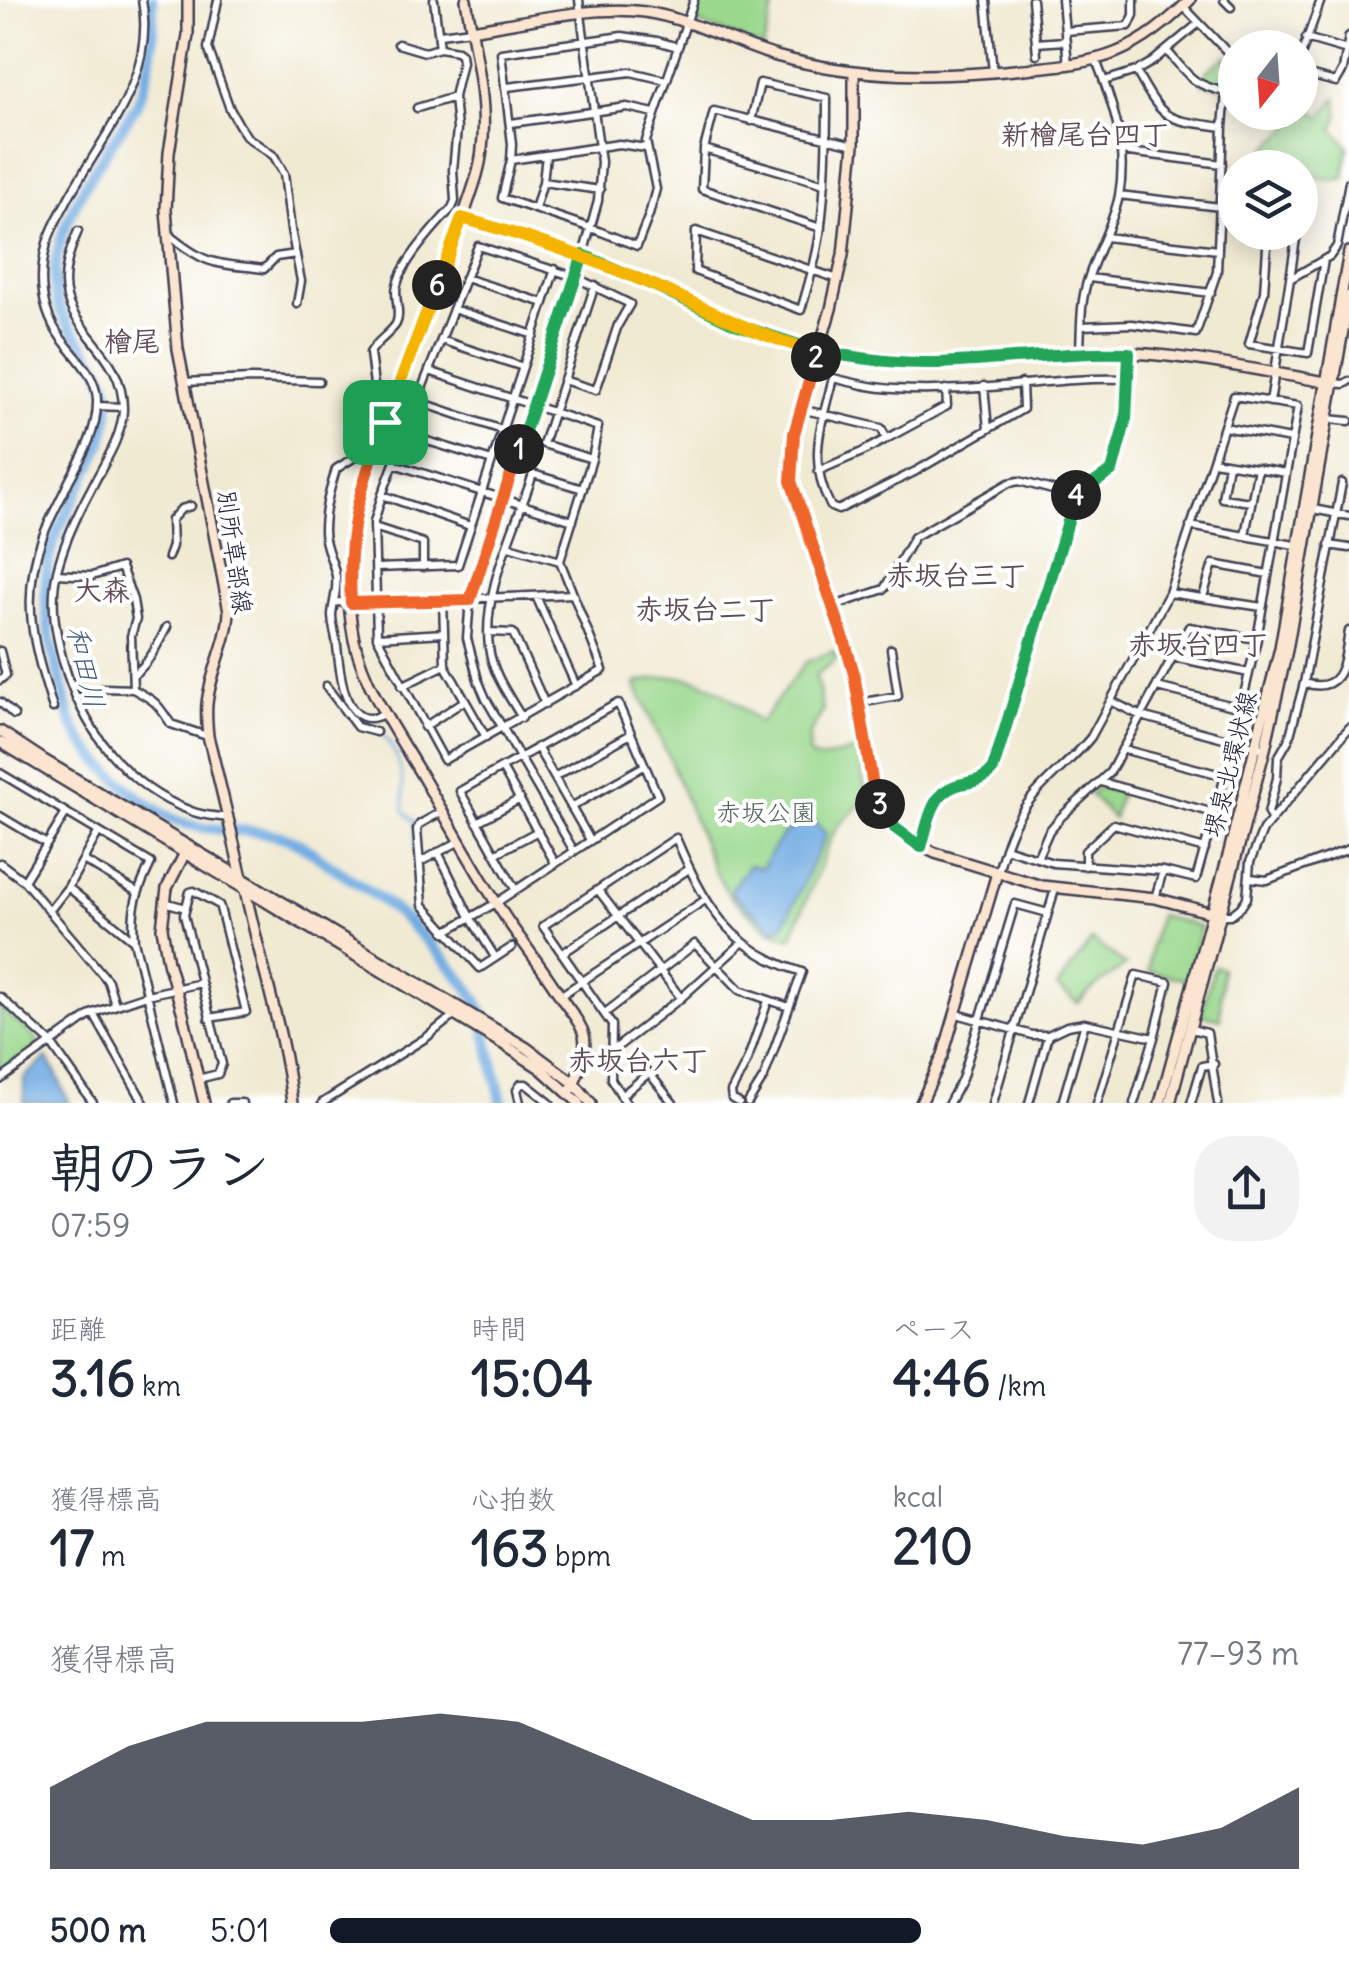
<!DOCTYPE html>
<html lang="ja">
<head>
<meta charset="utf-8">
<style>
	:root { --surface:#fff; --page:#f2f2f3; --text:#1f2937; --muted:#747a83; --accent:#111827 }
	body { margin:0; font-family:Delius,"Klee One",sans-serif; background:var(--page); color:var(--text); height:100vh; display:flex; flex-direction:column; font-size:38px; white-space:nowrap }
	* { box-sizing:border-box; margin:0 }
	p { font-size:32px; color:var(--muted) }
	.icon { flex:none; width:55px; height:55px; fill:none; stroke:currentColor; stroke-width:2; stroke-linecap:round; stroke-linejoin:round }
	.map { position:relative; height:1103px; overflow:hidden }
	.sheet { display:flex; flex-direction:column; background:var(--surface); flex:1 }
	.sheet>* { flex:none }
	.needle { width:65px; rotate:197deg }
	.buttons { position:absolute; left:1218px; top:30px; display:grid; gap:20px }
	.buttons a { display:grid; place-items:center; width:100px; height:100px; border-radius:50%; background:var(--surface); box-shadow:0 5px 25px #0003; font-size:50px }
	.pin { position:absolute; display:grid; place-items:center; width:85px; height:85px; color:#fff; margin:-42px; border-radius:20px; box-shadow:0 5px 15px #0006 }
	.km { position:absolute; width:50px; height:50px; margin:-25px; border-radius:50%; background:#222; color:#fff; font-size:28px; line-height:50px; text-align:center }
	.round { display:grid; place-items:center; flex:none; width:105px; height:105px; border-radius:40px; background:var(--page) }
	.head { display:flex; align-items:center; justify-content:space-between; height:170px; padding:0 50px }
	h1 { font-size:55px; font-weight:700; line-height:75px }
	.metrics { display:grid; grid-template-columns:repeat(3,1fr); gap:15px; height:170px; padding:10px 50px }
	.metrics div { display:grid; align-content:center }
	.metrics b { font-size:50px; font-weight:700 }
	.metrics small { font-size:28px; font-weight:400 }
	.metrics p { font-size:28px }
	.chart { height:280px; padding:20px 50px }
	.chart p { display:flex; justify-content:space-between }
	.chart svg { width:100%; height:180px; margin-top:10px; fill:var(--accent); opacity:.7 }
	ul { padding:0 50px; list-style:none; font-size:32px }
	li { display:grid; grid-template-columns:160px 120px 1fr; align-items:center; height:75px }
	li i { height:25px; border-radius:12px; background:var(--accent) }
	.map>svg:first-child { display:block }
	.green { fill:#9ad88d; stroke:#5e7d64; stroke-width:2.5 }
	.water { fill:#71ace2; stroke:#4a678e; stroke-width:2.5 }
	.lines { fill:none; stroke-linecap:round; stroke-linejoin:round }
	.stream { stroke:#71ace2; stroke-width:2.5 }
	.river { stroke:#71ace2; stroke-width:11 }
	.street-casing { stroke:#414052; stroke-width:11 }
	.secondary-casing { stroke:#414052; stroke-width:14 }
	.street { stroke:#fff; stroke-width:6 }
	.secondary { stroke:#fce5d0; stroke-width:9 }
	.split-1-casing { stroke:#fff; stroke-width:20 }
	.split-2-casing { stroke:#fff; stroke-width:20 }
	.split-3-casing { stroke:#fff; stroke-width:20 }
	.split-4-casing { stroke:#fff; stroke-width:20 }
	.split-5-casing { stroke:#fff; stroke-width:20 }
	.split-6-casing { stroke:#fff; stroke-width:20 }
	.split-7-casing { stroke:#fff; stroke-width:20 }
	.split-1 { stroke:#f0652b; stroke-width:12 }
	.split-2 { stroke:#22a559; stroke-width:12 }
	.split-3 { stroke:#f0652b; stroke-width:12 }
	.split-4 { stroke:#22a559; stroke-width:12 }
	.split-5 { stroke:#22a559; stroke-width:12 }
	.split-6 { stroke:#f5b400; stroke-width:12 }
	.split-7 { stroke:#f5b400; stroke-width:12 }
	.labels { text-anchor:middle; dominant-baseline:central; stroke-width:8; stroke-linejoin:round; paint-order:stroke }
	.street-label { font-size:25px; fill:#22223b; stroke:#fff }
	.park-label { font-size:25px; fill:#4c6258; stroke:#fff }
	.neighbourhood-label { font-size:28px; font-weight:bold; fill:#5e4c56; stroke:#fff }
	.water-label { font-size:28px; font-style:italic; fill:#42597e; stroke:#fff }
</style>
</head>
<body>
<div class="map">
<svg width="1349" height="1103" viewBox="0 0 1349 1103">
	<rect width="100%" height="100%" fill="#fff"/>
	<filter id="ink" filterUnits="userSpaceOnUse"><feTurbulence type="fractalNoise" baseFrequency=".01" numOctaves="2"/><feDisplacementMap in="SourceGraphic" scale="20" xChannelSelector="R" yChannelSelector="G"/><feConvolveMatrix kernelMatrix="1 2 1 2 8 2 1 2 1" color-interpolation-filters="sRGB"/></filter>
	<filter id="wash" filterUnits="userSpaceOnUse"><feTurbulence type="fractalNoise" baseFrequency=".0048" numOctaves="4" result="noise"/><feDisplacementMap in="SourceGraphic" scale="40" xChannelSelector="R" yChannelSelector="G"/><feGaussianBlur stdDeviation="2.25" result="paint"/><feColorMatrix in="noise" values="0 0 0 0 0 0 0 0 0 0 0 0 0 0 0 0 0 1.4 0 .05"/><feComposite in="paint" operator="in"/></filter>
	<g filter="url(#wash)">
		<rect width="100%" height="100%" fill="#f1ead3"/>
		<path class="green" d="M698 0H775L763 48 698 23 693 14Z
			M1227 56 1230 70 1224 87 1202 83 1207 71Z
			M1336 98 1339 115 1333 129 1348 146 1344 178 1334 180 1300 175V168L1280 167 1263 155 1273 142 1311 109 1321 117Z
			M834 651 837 659 816 675 823 711 809 735 810 756 821 759 858 750 867 798 839 825 832 836 791 938 767 929 730 897 714 870 669 758 635 684C691 664 719 687 760 723L806 662Z
			M1100 786 1121 791 1113 819 1090 794Z
			M1159 915 1201 927 1187 980 1148 971 1151 946Z
			M1092 940 1126 965 1097 985 1078 1003 1057 987Z
			M1214 966 1222 968 1220 1019 1201 1014Z
			M0 1007 37 1039V1047L0 1074Z"/>
		<path class="water" d="M815 822 826 834 784 925 774 929 732 894 731 889 749 865 762 868C777 842 781 826 815 822Z
			M46 1058C59 1072 60 1088 70 1103H24V1078Z"/>
		<g class="lines">
			<path class="stream" d="M378 730C403 751 403 781 404 811L414 821 416 886 411 927"/>
			<path class="river" d="M152 0C155 38 152 71 136 106 99 165 19 262 72 330 92 357 114 379 108 416 100 472 50 519 46 578 44 617 52 651 63 689 66 701 68 714 73 725 88 757 145 808 178 821 215 836 260 824 296 842 307 847 317 857 327 863 346 876 365 888 384 902 409 921 433 947 454 970 463 981 475 994 480 1007 483 1016 485 1027 487 1037 492 1059 497 1081 502 1103"/>
		</g>
	</g>
	<g filter="url(#ink)">
		<g class="lines">
			<defs>
				<path id="street" d="M218 0 208 48 230 109 239 125 247 137 274 156 284 174 291 230 301 281 297 304
					M986 0 993 72
					M1032 0 1036 43 1065 41
					M1062 0 1068 65
					M1224 0 1231 7
					M1183 6 1235 60
					M1065 31 1129 26 1134 15V0
					M440 34 471 30
					M1306 38 1347 50
					M1036 43 1037 55
					M398 44 425 52 440 48
					M678 47 657 41 622 36 501 53 512 144 511 160 502 198 591 228 637 246 649 215 656 189 646 141 694 0
					M1167 51C1189 76 1192 85 1226 92
					M1300 58 1321 0
					M1136 71C1165 123 1165 119 1223 127
					M1300 73 1336 82 1343 70 1349 36
					M1104 81 1136 71 1152 62 1199 23
					M507 87 631 72 665 80
					M417 108 454 97
					M751 121 760 83 827 98C827 140 826 183 821 225 818 254 809 282 801 310L695 271 696 231 838 279
					M511 123 627 107 654 113
					M704 149 702 189 821 228
					M1121 151 1222 164
					M511 160 619 144 646 148
					M543 182 600 190
					M825 184 704 149 714 111 854 145
					M1119 195 1220 207
					M535 209 543 182 546 155
					M78 231C71 247 65 264 65 282 65 332 124 349 123 410 122 438 104 463 92 487 78 513 64 542 57 571 50 602 55 631 63 661 82 727 124 786 191 811 202 816 216 816 228 818
					M1268 232 1264 292 1249 344 1308 353 1324 260
					M169 235C208 267 216 263 264 269L276 257 296 254
					M1105 237 1218 250
					M465 278 544 303
					M1089 278 1211 293
					M1290 279 1297 232
					M453 309 534 335
					M1081 326 1132 324 1196 333 1217 272 1223 127 1226 92 1235 62
					M441 340 523 367
					M1080 353C1081 327 1080 300 1089 276 1098 249 1113 224 1119 196 1128 147 1113 104 1096 60
					M429 371 598 427 592 459 560 561 603 670 444 760 377 637 374 522 382 495 405 434 492 461
					M184 382 251 379 319 381
					M1022 383 1023 409 916 471 838 510 831 507C807 462 821 425 833 378 853 383 873 388 894 389 972 395 1050 376 1128 379
					M1331 383 1344 384 1349 381
					M984 386 988 429
					M1270 402 1290 279 1330 256 1337 246 1349 182
					M97 406 123 407
					M801 409 881 428 887 439
					M1328 419 1349 421
					M1224 427 1291 439
					M502 430 417 401 478 246 575 277 630 304 618 325 596 390 563 380
					M592 459 543 444 595 285
					M1213 461 1286 473
					M394 464 573 521
					M1228 464 1222 498 1251 502
					M818 471 862 452 947 406 946 389
					M382 495 470 526
					M1313 509 1349 516
					M1190 526 1300 546
					M374 527 423 543V567
					M1245 535 1258 468
					M1329 545 1349 548
					M509 546 560 561
					M168 557 172 546 171 520 181 509 191 506
					M376 568 458 565 555 269
					M57 574 92 576 121 567 133 600 136 619 131 636 133 689 104 688 76 699
					M1169 593 1262 607
					M536 596 576 686
					M1203 597 1213 564 1268 574
					M443 600 445 665 486 737
					M335 602 375 603 573 594
					M834 606 884 589 914 537 1009 483 1019 481 1071 495 1077 494 1111 471 1127 419 1129 353
					M489 632 513 633 545 704
					M377 637 444 633
					M0 651 6 675 0 680
					M1173 657 1249 673
					M134 674C150 663 158 643 167 627
					M1304 683C1344 695 1344 660 1349 631
					M326 686 357 727 376 732
					M402 686 445 665
					M1157 687 1241 708
					M133 689C157 702 157 703 171 724L207 736
					M1111 701 1141 716 1265 749
					M0 702 14 715
					M859 703 898 696 891 649
					M53 708C34 648 19 598 43 536 50 518 61 499 69 481 82 457 97 431 97 403 98 376 76 358 61 338 40 309 38 277 47 243 52 226 62 211 70 195 105 133 156 76 142 0
					M386 713C343 737 340 670 337 646 336 636 332 625 332 615 333 601 338 590 336 576 333 560 324 547 324 531 324 509 330 490 336 469L358 455 376 401 370 353C376 341 389 335 396 324 402 312 393 297 397 285 402 263 436 225 452 208L455 201 453 170 457 129 454 97 462 62 461 54 457 51 440 48 434 0
					M522 718C509 696 492 673 489 647 482 591 516 527 533 474L583 489
					M424 727 464 701
					M537 747 590 840
					M1122 749 1225 776
					M502 768 555 863
					M0 773 151 863C137 892 131 907 134 941L174 1103
					M554 777 631 734
					M1101 782 1214 813
					M571 807 644 766
					M443 811 420 824 417 829 423 905 480 968 512 947
					M0 816 47 844
					M1271 819 1268 813 1277 778 1278 758 1289 739 1304 683 1342 483
					M477 822 520 799
					M921 846C926 830 930 804 943 793 958 779 981 787 993 769L1077 494
					M574 851 486 699 478 680 467 638 470 599 583 255 598 201 601 162 579 0
					M438 852 470 917 495 957
					M495 854 538 831
					M1037 858 1049 831 1061 817 1110 772 1189 627 1257 639
					M83 860 137 892
					M420 862 460 841
					M0 863 24 881 108 981 115 1004
					M1085 866V851L1114 824 1205 849
					M998 872C1005 846 1013 821 1030 800 1048 777 1073 760 1091 737L1169 593 1234 396 1298 406 1257 639 1225 776 1196 879 1163 871 1053 863 1005 848
					M1250 878 1267 880 1349 849
					M24 881 66 813
					M69 888 133 940
					M598 890 681 998
					M1155 898 1163 871
					M164 902 186 908
					M50 910 68 887 98 833
					M1218 915H1231L1241 907 1247 898 1250 862 1263 830 1349 728
					M445 932 496 903 658 796 618 703 460 791 515 889
					M563 953 689 869
					M560 996 705 900
					M0 997 51 1043 93 1103
					M93 1013 144 1103
					M605 1013 695 944 740 990 789 1007
					M957 1014 1032 1035H1048L1067 1026 1085 1023 1154 1038 1134 1103
					M1191 1029 1207 1033 1218 1103
					M612 1051 681 998 742 943
					M198 1079 218 1074 222 1064 184 915 190 892 194 891 219 905 220 908 246 1012 209 1018
					M0 1080 93 1013 147 995 201 983
					M621 1096 649 1073 673 1103
					M230 1103H242
					M322 1103 427 1037 453 1016
					M520 1103 517 1090 521 1084H526L550 1103
					M626 1103 611 1079 612 1025 543 926 676 838C704 904 729 950 802 972L764 1077 748 1103
					M739 1103 732 1099 731 1092 747 1061 768 1001
					M949 1103 962 1079 1015 904 1048 913
					M993 1103 1055 889
					M1029 1103 1048 1035
					M1062 1103 1085 1023
					M1097 1103 1136 975 1168 982 1154 1038
					M1191 1103 1202 1066 1214 1064"/>
				<path id="secondary" d="M188 0V35L169 153 166 210 178 349 229 611C228 643 210 672 207 704 206 715 207 726 208 736 226 806 241 876 258 945 271 998 286 1049 292 1103
					M466 0C474 46 488 103 482 149 480 173 470 195 463 218L361 489C349 537 344 590 354 640 365 689 397 733 422 776 452 827 479 879 512 927 530 952 548 976 564 1002 571 1012 581 1023 584 1035 588 1054 577 1076 569 1093
					M471 30C523 22 594 5 645 12 691 19 732 43 776 56 859 79 941 78 1025 69 1056 66 1087 64 1115 53 1145 41 1167 22 1190 0
					M854 72V145L843 255 831 309 794 434 791 471 796 497 834 606 854 674 876 797 895 828 914 843 935 853 1042 886 1155 898 1212 913
					M463 218C529 237 593 259 656 286 710 309 761 338 819 351 858 360 900 365 940 363 996 360 1052 352 1107 352 1181 353 1254 370 1326 382
					M0 731 44 760 527 1048 574 1083 591 1103
					M0 742 506 1046 540 1068 579 1103
					M185 853 167 888 162 928 168 962 183 1014 204 1103
					M921 1103 943 1055 997 873
					M1160 1103 1229 852 1280 648 1349 252
					M1170 1103 1265 749 1287 650 1349 296"/>
			</defs>
			<use href="#street" class="street-casing"/>
			<use href="#secondary" class="secondary-casing"/>
			<use href="#street" class="street"/>
			<use href="#secondary" class="secondary"/>
		</g>
	</g>
	<g class="lines" filter="url(#ink)">
		<defs>
			<path id="split-1" d="M385 422C359 490 347 530 351 603L470 600 519 449"/>
			<path id="split-2" d="M519 449 583 255 662 289 735 324 817 351 816 357"/>
			<path id="split-3" d="M816 357 794 434 791 481 846 646 854 674 872 780 880 804"/>
			<path id="split-4" d="M880 804 895 828 921 847C926 831 930 805 943 793 958 779 980 787 993 769L1076 495"/>
			<path id="split-5" d="M829 353C865 359 900 364 937 363 1001 361 1064 351 1129 353L1126 419 1112 471 1076 495"/>
			<path id="split-6" d="M437 285 462 218C529 237 594 259 658 287 714 311 768 343 829 353"/>
			<path id="split-7" d="M385 422 437 285"/>
		</defs>
		<use href="#split-1" class="split-1-casing"/>
		<use href="#split-2" class="split-2-casing"/>
		<use href="#split-3" class="split-3-casing"/>
		<use href="#split-4" class="split-4-casing"/>
		<use href="#split-5" class="split-5-casing"/>
		<use href="#split-6" class="split-6-casing"/>
		<use href="#split-7" class="split-7-casing"/>
		<use href="#split-1" class="split-1"/>
		<use href="#split-2" class="split-2"/>
		<use href="#split-3" class="split-3"/>
		<use href="#split-4" class="split-4"/>
		<use href="#split-5" class="split-5"/>
		<use href="#split-6" class="split-6"/>
		<use href="#split-7" class="split-7"/>
	</g>
	<g class="labels">
		<g class="street-label">
			<text transform="translate(235 552) rotate(82)">別所草部線</text>
			<text transform="translate(1230 764) rotate(-76)">堺泉北環状線</text>
		</g>
		<g class="park-label">
			<text x="766" y="812">赤坂公園</text>
		</g>
		<g class="neighbourhood-label">
			<text x="1085" y="134">新檜尾台四丁</text>
			<text x="132" y="341">檜尾</text>
			<text x="956" y="575">赤坂台三丁</text>
			<text x="102" y="590">大森</text>
			<text x="705" y="609">赤坂台二丁</text>
			<text x="1198" y="644">赤坂台四丁</text>
			<text x="638" y="1060">赤坂台六丁</text>
		</g>
		<g class="water-label">
			<text transform="translate(86 667) rotate(77)">和田川</text>
		</g>
	</g>
</svg>
<div class="buttons">
<a><svg class="needle" viewBox="-14 -14 28 28"><path d="M0-13l5 13h-10z" fill="#e53935"/><path d="M0 13l5-13h-10z" fill="#747a83"/></svg></a>
<a><svg class="icon" aria-label="layers" viewBox="0 0 24 24"><path d="M12 4l9 5-9 5-9-5zM3 14l9 5 9-5"/></svg></a>
</div>
<div class="pin" style="left:385px;top:422px;background:#1e9e55"><svg class="icon" aria-label="arrive" viewBox="0 0 24 24"><path d="M6 21V4h12l-3 4 3 4H6"/></svg></div>
<b class="km" style="left:519px;top:449px">1</b>
<b class="km" style="left:816px;top:357px">2</b>
<b class="km" style="left:880px;top:804px">3</b>
<b class="km" style="left:1076px;top:495px">4</b>
<b class="km" style="left:437px;top:285px">6</b>
</div>
<section class="sheet">
<div class="head"><div><h1>朝のラン</h1><p>07:59</p></div><a class="round"><svg class="icon" aria-label="share" viewBox="0 0 24 24"><path d="M12 15V3M7 8l5-5 5 5M5 13v7h14v-7"/></svg></a></div>
<div class="metrics">
<div><p>距離</p><b>3.16<small> km</small></b></div>
<div><p>時間</p><b>15:04</b></div>
<div><p>ペース</p><b>4:46<small> /km</small></b></div>
</div>
<div class="metrics">
<div><p>獲得標高</p><b>17<small> m</small></b></div>
<div><p>心拍数</p><b>163<small> bpm</small></b></div>
<div><p>kcal</p><b>210</b></div>
</div>
<div class="chart"><p><span>獲得標高</span>77–93 m</p>
<svg viewBox="0 0 160 44" preserveAspectRatio="none"><path d="M0 44V24L10 14L20 8L30 8L40 8L50 6L60 8L70 16L80 24L90 32L100 32L110 30L120 32L130 36L140 38L150 34L160 24V44z"/></svg>
</div>
<ul>
<li><b>500 m</b>5:01<i style="width:61%"></i></li>
</ul>
</section>
</body>
</html>
